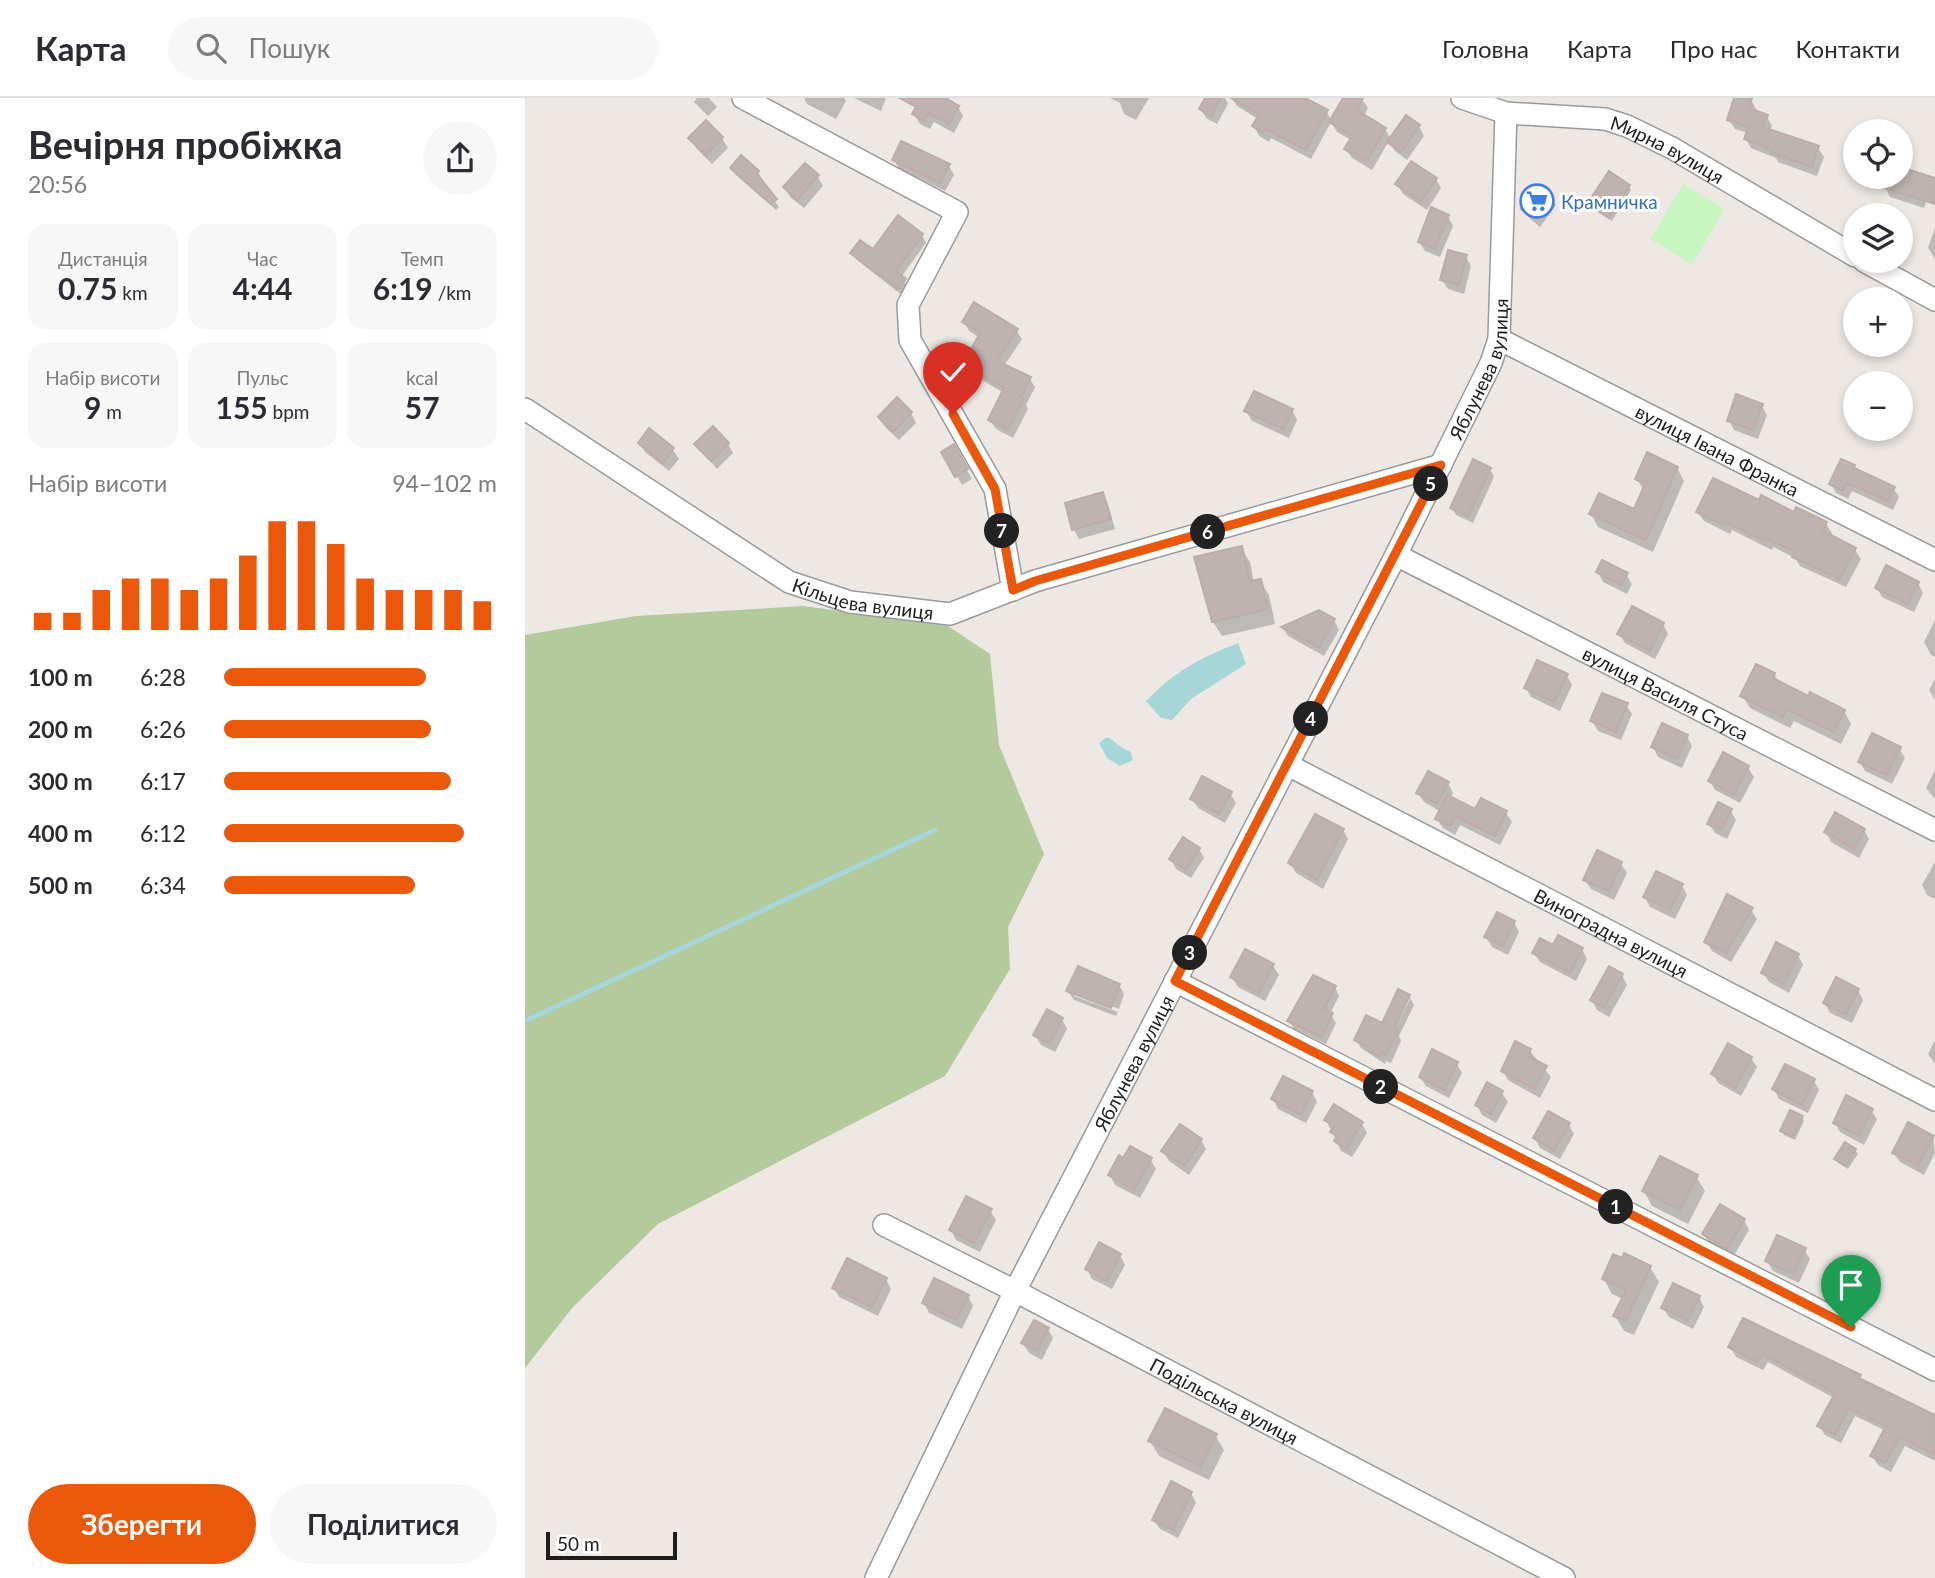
<!DOCTYPE html>
<html lang="uk">
<head>
<meta charset="utf-8">
<style>
	:root { --surface:#fff; --page:#f7f7f7; --text:#2b2b33; --muted:#7c7c81; --line:#e1e1e2; --accent:#ea580c }
	body { margin:0; font-family:Lato,sans-serif; background:var(--page); color:var(--text); height:100vh; display:flex; flex-direction:column; font-size:26px; white-space:nowrap }
	* { box-sizing:border-box; margin:0 }
	p { font-size:23px; color:var(--muted) }
	.icon { flex:none; width:38px; height:38px; fill:none; stroke:currentColor; stroke-width:2; stroke-linecap:round; stroke-linejoin:round }
	.map { position:relative; flex:1; overflow:hidden }
	.sheet { display:flex; flex-direction:column; background:var(--surface); width:525px }
	.sheet>* { flex:none }
	.tools { position:absolute; left:1318px; top:21px; display:grid; gap:14px }
	.tools a { display:grid; place-items:center; width:70px; height:70px; border-radius:50%; background:var(--surface); box-shadow:0 4px 10px #0003; font-size:35px }
	.scale { position:absolute; left:21px; bottom:18px; width:131px; box-sizing:border-box; padding-left:7px; border:4px solid #1d1d1d; border-top:0; font-size:19px; line-height:24px; white-space:nowrap; color:#1d1d1d; -webkit-text-stroke:5px #fff; paint-order:stroke }
	.pin { position:absolute; display:grid; place-items:center; width:60px; height:60px; color:#fff; margin:-72px -30px; border-radius:50% 50% 50% 0; rotate:-45deg; box-shadow:0 0 7px #0007 }
	.pin .icon { rotate:45deg }
	.km { position:absolute; width:35px; height:35px; margin:-18px; border-radius:50%; background:#222; color:#fff; font-size:19px; line-height:35px; text-align:center }
	.round { display:grid; place-items:center; flex:none; width:74px; height:74px; border-radius:37px; background:var(--page) }
	.overview { display:flex; align-items:center; justify-content:space-between; height:119px; padding:0 28px }
	h1 { font-size:38px; font-weight:700; line-height:52px }
	.figures { display:grid; grid-template-columns:repeat(3,1fr); gap:10px; height:119px; padding:7px 28px }
	.figures div { display:grid; align-content:center; border-radius:18px; background:var(--page); text-align:center }
	.figures b { font-size:30px; font-weight:700 }
	.figures small { font-size:19px; font-weight:400 }
	.figures p { font-size:19px }
	.chart { height:196px; padding:14px 28px }
	.chart p { display:flex; justify-content:space-between }
	.chart svg { width:100%; height:126px; margin-top:7px; stroke:var(--accent); stroke-width:6 }
	.action { display:flex; gap:14px; margin-top:auto; padding:14px 28px }
	.action a { flex:1; height:80px; border-radius:42px; background:var(--accent); color:#fff; font-size:28px; font-weight:700; line-height:80px; text-align:center }
	.action a+a { background:var(--page); color:var(--text) }
	ul { padding:0 28px; list-style:none; font-size:23px }
	li { display:grid; grid-template-columns:112px 84px 1fr; align-items:center; height:52px }
	li i { height:18px; border-radius:9px; background:var(--accent) }
	header { display:flex; align-items:center; gap:42px; box-sizing:border-box; height:98px; padding:0 35px; background:var(--surface); border-bottom:2px solid var(--line) }
	header strong { font-size:33px }
	nav { display:flex; gap:38px; margin-inline-start:auto; font-size:24px }
	.search { width:490px; height:63px; background:var(--page); display:flex; align-items:center; gap:18px; box-sizing:border-box; padding:0 24px; border-radius:38px; color:var(--muted); font-size:26px }
	main { display:flex; flex:1; min-height:0 }
	.map>svg:first-child { display:block }
	.forest { fill:#b2ca9c }
	.park { fill:#c9f5c3 }
	.water { fill:#a7d6d8 }
	.shadow { fill:#0003; fill-rule:evenodd }
	.lines { fill:none; stroke-linecap:round; stroke-linejoin:round }
	.stream { stroke:#a7d6d8; stroke-width:5 }
	.building { fill:#beb3b1; stroke:#beada7; stroke-width:2 }
	.street-casing { stroke:#9a9a9a; stroke-width:24 }
	.street { stroke:#fff; stroke-width:21 }
	.route-casing { stroke:#fff; stroke-width:14 }
	.route { stroke:#ea580c; stroke-width:9 }
	.labels { text-anchor:middle; dominant-baseline:central; stroke-width:6; stroke-linejoin:round; paint-order:stroke }
	.street-label { font-size:19px; fill:#1d1d1d; stroke:#fff }
	.shop-label { font-size:19px; fill:#366cbe; stroke:#fff; text-anchor:start }
</style>
</head>
<body>
<header>
<strong>Карта</strong>
<div class="search"><svg class="icon" aria-label="search" viewBox="0 0 24 24"><circle cx="10" cy="10" r="6"/><path d="M15 15l6 6"/></svg>Пошук</div>
<nav><a>Головна</a><a>Карта</a><a>Про нас</a><a>Контакти</a></nav>
</header>
<main>
<section class="sheet">
<div class="overview"><div><h1>Вечірня пробіжка</h1><p>20:56</p></div><a class="round"><svg class="icon" aria-label="share" viewBox="0 0 24 24"><path d="M12 15V3M7 8l5-5 5 5M5 13v7h14v-7"/></svg></a></div>
<div class="figures">
<div><p>Дистанція</p><b>0.75<small> km</small></b></div>
<div><p>Час</p><b>4:44</b></div>
<div><p>Темп</p><b>6:19<small> /km</small></b></div>
</div>
<div class="figures">
<div><p>Набір висоти</p><b>9<small> m</small></b></div>
<div><p>Пульс</p><b>155<small> bpm</small></b></div>
<div><p>kcal</p><b>57</b></div>
</div>
<div class="chart"><p><span>Набір висоти</span>94–102 m</p>
<svg viewBox="0 0 160 44" preserveAspectRatio="none"><path d="M5 44V38M15 44V38M25 44V30M35 44V26M45 44V26M55 44V30M65 44V26M75 44V18M85 44V6M95 44V6M105 44V14M115 44V26M125 44V30M135 44V30M145 44V30M155 44V34"/></svg>
</div>
<ul>
<li><b>100 m</b>6:28<i style="width:74%"></i></li>
<li><b>200 m</b>6:26<i style="width:76%"></i></li>
<li><b>300 m</b>6:17<i style="width:83%"></i></li>
<li><b>400 m</b>6:12<i style="width:88%"></i></li>
<li><b>500 m</b>6:34<i style="width:70%"></i></li>
</ul>
<div class="action"><a>Зберегти</a><a>Поділитися</a></div>
</section>
<div class="map">
<svg width="1410" height="1480" viewBox="0 0 1410 1480">
	<rect width="100%" height="100%" fill="#ede8e4"/>
	<path class="forest" d="M279 508 423 528 465 556 474 647 519 756 483 829 485 871 420 978 133 1126 48 1209 0 1270V537L111 518Z"/>
	<path class="park" d="M1158 86 1200 111 1167 166 1125 141Z"/>
	<path class="water" d="M713 545 721 566 666 601 647 622 636 620 621 603C652 572 673 561 713 545Z
		M582 639C591 643 595 651 605 653L608 662 595 668 582 660 574 645Z"/>
	<path class="shadow" d="M172 0H184L192 9 183 18 169 4Z
		M279 0H319L321 3 311 21 282 6Z
		M329 0H361L356 13Z
		M398 0H424L422 3 433 9 438 18 429 35 409 24 405 31 395 26 389 16Z
		M585 0H624L611 22 599 16 595 5Z
		M682 0H700L703 6 692 26 681 20 676 11Z
		M707 0H772L801 13 807 23 820 0H836L843 10 839 18 860 31 866 41 894 28 899 38 882 62 870 53 864 43 847 72 827 60 821 51 826 42 812 34 806 24 786 61 746 40 744 44 734 38 729 28 733 21 712 8Z
		M1211 0 1226 2 1231 11 1230 14 1242 19 1247 28 1245 33 1293 50 1299 59 1292 78 1253 64 1251 60 1226 50 1221 41 1223 35 1210 31 1204 22Z
		M181 25 197 40 203 50 187 66 171 50 165 40Z
		M369 62 424 68 429 77 420 93 374 71Z
		M280 67 293 79 298 88 279 110 265 99 260 89Z
		M207 70 233 74 237 81 235 83 254 109 251 112 211 77Z
		M1376 71 1401 79 1406 89 1399 110 1365 99 1360 89 1363 79H1376Z
		M911 81 916 90 902 112 878 96 872 86Z
		M1104 88 1106 92 1087 123 1067 110 1064 106Z
		M1026 98 1031 107 1015 129 1004 120 998 111Z
		M923 118 928 128 915 159 900 153 894 144Z
		M1410 130V161L1403 150Z
		M397 137 401 145 376 179 384 190 378 198 332 162 327 155 348 154Z
		M941 159 946 168 939 196 923 191 917 182Z
		M439 224 491 232 497 241 479 268 504 280 510 289 501 307 503 311 488 340 471 331 465 322 479 295 445 275 440 266 455 240 444 233Z
		M1338 247H1359L1355 254Z
		M1237 308 1242 317 1233 341 1209 332 1204 322Z
		M767 312 772 322 764 340 727 323 721 313Z
		M386 315 391 325 374 342 360 329 355 320Z
		M188 330 203 346 208 355 192 371 171 346Z
		M124 333 148 352 154 361 144 373 120 354 115 345Z
		M429 349 447 381 437 387 418 355Z
		M1329 369 1332 373 1368 390 1374 399 1368 412 1327 393 1323 401 1311 395 1306 386Z
		M1152 370 1159 383 1128 454 1073 429 1066 416 1109 413 1119 393 1112 381Z
		M965 371 969 379 948 425 931 417 927 410Z
		M577 396 583 406 590 431 554 441 549 432 542 406Z
		M1235 404 1301 426 1307 435 1305 439 1330 452 1336 461 1321 489 1275 468 1270 460 1248 449 1247 452 1207 432 1205 436 1179 423 1173 414Z
		M716 450 725 464 729 484 735 483 744 497 750 526 697 538 688 524 680 499 671 460Z
		M1073 474 1101 476 1107 486 1102 496 1078 484Z
		M1393 485 1398 495 1389 514 1357 499 1352 490Z
		M809 522 814 532 799 558 763 538 758 530Z
		M1410 522V559L1406 557 1399 544Z
		M1138 526 1143 536 1130 561 1100 545 1094 536Z
		M1249 576 1255 586 1319 613 1326 626 1316 646 1269 623 1265 630 1225 610 1217 597Z
		M1042 578 1047 587 1035 613 1006 599 1001 590Z
		M1410 581V602L1404 592Z
		M1101 607 1107 616 1096 642 1073 633 1067 623Z
		M1162 638 1167 648 1157 670 1133 659 1128 649Z
		M1374 650 1380 660 1367 686 1340 673 1335 664Z
		M1198 657 1223 670 1229 679 1215 705 1190 692 1185 683Z
		M1410 672V701L1401 690Z
		M923 685 928 695 925 701 951 714 981 715 987 724 975 747 935 727 930 737 918 730 912 721 916 714 899 704 893 695Z
		M705 695 711 705 700 725 673 710 667 701Z
		M1205 712 1211 722 1202 741 1190 735 1184 726Z
		M818 732 823 741 798 791 771 775 765 765Z
		M1339 732 1344 741 1334 760 1306 744 1301 734Z
		M674 751 679 760 666 780 651 771 646 761Z
		M1410 764V801L1402 797 1397 787Z
		M1096 766 1102 775 1089 802 1066 791 1060 782Z
		M1157 787 1162 797 1150 821 1125 809 1120 799Z
		M1226 812 1232 821 1206 864 1187 853 1181 843Z
		M989 824 994 834 983 857 967 849 961 839Z
		M1029 849 1057 851 1062 861 1051 883 1015 864 1009 855Z
		M721 853 748 868 754 877 740 903 713 889 707 879Z
		M1273 857 1278 867 1264 895 1244 884 1238 875Z
		M1097 877 1102 887 1084 919 1072 912 1067 902Z
		M594 887 599 896 594 911 549 894V898L593 914 591 918 549 902 543 893Z
		M810 889 814 898 805 916 811 925 801 946 769 931 764 923Z
		M1333 892 1338 902 1327 925 1305 915 1300 905Z
		M874 893 884 898 889 907 874 938 876 943 866 965 861 963 860 966 836 950 831 941 842 919 858 927ZM881 901H885L866 939 863 938Z
		M537 921 542 931 530 954 516 947 510 937Z
		M1410 942V966L1403 956Z
		M1005 953 1026 979 1015 1000 983 982 978 973Z
		M1226 960 1232 969 1216 998 1193 985 1188 976Z
		M931 965 937 975 924 1000 901 988 895 979Z
		M1289 983 1294 992 1283 1015 1254 1001 1249 991Z
		M787 994 792 1004 781 1025 753 1011 748 1001Z
		M977 995 983 1004 971 1025 957 1017 952 1007Z
		M1346 1012 1352 1021 1339 1047 1315 1034 1310 1025Z
		M1277 1019 1279 1023 1270 1042 1259 1037 1257 1033Z
		M801 1022 837 1026 842 1035 827 1059 816 1053Z
		M1044 1027 1049 1036 1035 1061 1015 1050 1010 1040Z
		M1408 1039 1410 1055 1399 1077 1375 1064 1369 1055Z
		M676 1042 681 1051 664 1077 644 1063 638 1053Z
		M1330 1052 1333 1056 1323 1071 1313 1065 1311 1061Z
		M625 1061 631 1071 615 1100 590 1087 585 1077 599 1062Z
		M1171 1078 1180 1093 1163 1126 1127 1108 1119 1093Z
		M465 1113 471 1122 455 1154 431 1142 426 1132Z
		M1219 1122 1224 1132 1208 1159 1185 1146 1179 1137Z
		M1279 1151 1285 1161 1274 1185 1248 1173 1242 1163Z
		M595 1157 600 1167 587 1191 567 1181 562 1171Z
		M1125 1169 1134 1184 1109 1237 1099 1233 1090 1218 1098 1201 1087 1196 1079 1181Z
		M361 1181 366 1191 353 1218 314 1199 309 1190Z
		M443 1198 448 1208 437 1231 404 1215 399 1205Z
		M1174 1199 1179 1209 1168 1231 1144 1219 1138 1210Z
		M1219 1222 1335 1278 1338 1284 1410 1319V1363L1380 1348 1366 1374 1353 1367 1347 1358 1361 1333 1330 1318 1316 1345 1300 1337 1294 1328 1309 1300 1243 1264 1238 1272 1211 1259 1205 1249Z
		M523 1231 528 1240 517 1262 504 1255 498 1245Z
		M690 1337 699 1352 684 1382 634 1358 625 1343Z
		M666 1395 671 1405 653 1440 635 1431 629 1422Z"/>
	<g class="lines">
		<path class="stream" d="M0 923 410 732"/>
	</g>
	<path class="building" d="M375 0H420L434 8 424 26 403 15 399 23 387 16 391 9Z
		M680 0H696L686 18 674 11Z
		M706 0H780L803 12 781 52 741 31 738 35 727 28 734 17Z
		M818 0H838L832 12 861 30 841 64 819 51 827 38 804 24Z
		M1209 0H1227L1224 10 1243 17 1238 29 1294 48 1287 69 1246 55 1247 52 1219 41 1224 29 1202 22Z
		M881 17 895 27 876 54 862 44Z
		M181 22 198 39 181 57 163 40Z
		M376 43 425 66 415 85 367 62Z
		M216 57 234 73 232 76 252 101 246 106 205 70Z
		M886 63 912 80 896 104 870 86Z
		M280 65 294 77 272 102 258 89Z
		M1376 69 1410 80V106L1334 82 1335 79H1376Z
		M1084 73 1105 87 1084 120 1062 106Z
		M1014 87 1027 96 1009 120 996 111Z
		M906 109 924 117 910 151 893 144Z
		M373 117 398 136 371 173 381 181 373 191 325 155 335 142 348 151Z
		M923 152 942 157 934 187 915 182Z
		M449 204 493 231 472 263 506 279 496 299 499 300 483 332 463 322 479 290 438 266 455 235 437 224Z
		M729 293 768 311 759 331 719 313Z
		M1211 296 1238 306 1228 332 1202 323Z
		M372 299 387 314 368 334 353 319Z
		M188 328 204 345 186 363 169 346Z
		M124 330 149 350 138 365 113 345Z
		M429 346 443 371 430 379 416 354Z
		M1122 354 1153 369 1121 442 1064 416 1074 395 1109 411 1120 386 1110 381Z
		M948 361 966 370 943 419 925 410Z
		M1316 361 1330 367 1329 370 1370 389 1363 403 1322 385 1318 393 1304 386Z
		M1188 380 1234 402 1236 397 1269 414 1271 409 1302 424 1298 433 1331 450 1315 481 1267 459 1270 454 1243 441 1241 444 1201 424 1199 427 1171 414Z
		M578 394 586 421 547 432 540 405Z
		M717 448 725 483 736 481 743 511 687 524 669 459Z
		M1077 462 1103 475 1096 487 1071 474Z
		M1361 467 1394 484 1383 506 1350 490Z
		M1107 508 1139 525 1125 553 1092 536Z
		M794 512 810 521 794 550 756 529Z
		M1012 562 1043 576 1029 604 999 590Z
		M1231 566 1250 575 1248 580 1283 598 1285 594 1320 612 1309 634 1262 611 1258 619 1215 598Z
		M1077 595 1103 605 1091 634 1065 623Z
		M1137 625 1163 637 1152 661 1126 649Z
		M1347 635 1376 649 1362 677 1333 664Z
		M1198 654 1224 668 1209 697 1183 683Z
		M903 673 924 684 912 706 891 695Z
		M677 678 707 694 694 716 665 701Z
		M922 697 950 711 956 700 982 713 970 738 930 718 925 728 910 721Z
		M1193 704 1207 711 1196 732 1182 726Z
		M1310 714 1340 731 1329 751 1299 734Z
		M790 716 819 731 792 782 763 765Z
		M658 739 675 750 661 772 644 761Z
		M1072 752 1097 764 1084 793 1058 782Z
		M1131 773 1158 786 1145 812 1118 799Z
		M1202 796 1228 810 1201 855 1179 844Z
		M972 814 990 823 978 848 959 839Z
		M1033 837 1058 850 1045 875 1007 855 1015 840 1028 847Z
		M1251 844 1274 856 1259 886 1236 875Z
		M720 851 749 866 734 895 705 879Z
		M553 868 595 886 586 910 541 893Z
		M1084 868 1098 876 1079 910 1065 902Z
		M788 877 811 888 799 911 808 915 797 939 762 923Z
		M1311 879 1334 891 1321 917 1298 905Z
		M873 891 885 897 869 931 873 933 861 957 857 955 855 959 844 953 845 950 829 942 841 917 857 925Z
		M522 911 538 920 524 946 508 937Z
		M990 943 1006 951 1003 958 1022 968 1009 991 976 973Z
		M1203 945 1227 959 1210 990 1186 976Z
		M907 951 933 964 919 992 894 979Z
		M1260 966 1290 981 1277 1007 1247 991Z
		M758 978 788 993 776 1017 746 1001Z
		M962 984 978 993 966 1016 950 1007Z
		M1321 997 1348 1011 1334 1038 1308 1025Z
		M809 1006 838 1024 821 1051 809 1043 812 1038 805 1034 809 1028 799 1022Z
		M1265 1012 1278 1018 1268 1039 1255 1033Z
		M1023 1013 1045 1025 1029 1053 1008 1040Z
		M1383 1024 1409 1038 1393 1068 1367 1055Z
		M655 1026 677 1041 659 1068 636 1053Z
		M1320 1044 1331 1051 1321 1068 1309 1061Z
		M605 1048 627 1060 609 1092 583 1077 594 1057 598 1060Z
		M1135 1058 1173 1077 1155 1112 1117 1093Z
		M441 1098 467 1111 449 1145 424 1132Z
		M1195 1106 1220 1121 1202 1151 1177 1136Z
		M1252 1137 1281 1150 1269 1176 1240 1163Z
		M574 1144 596 1156 582 1183 560 1171Z
		M1099 1155 1126 1168 1101 1223 1088 1218 1101 1192 1077 1181 1088 1156 1097 1160Z
		M322 1160 362 1180 347 1209 307 1190Z
		M409 1180 444 1197 431 1222 397 1205Z
		M1148 1185 1175 1198 1163 1222 1136 1210Z
		M1218 1220 1336 1277 1334 1280 1410 1317V1357L1375 1339 1360 1365 1345 1358 1361 1328 1324 1310 1310 1337 1292 1328 1310 1295 1237 1256 1233 1264 1203 1249Z
		M509 1222 524 1230 512 1253 496 1245Z
		M640 1310 692 1336 676 1369 623 1343Z
		M646 1383 667 1394 648 1432 627 1422Z"/>
	<g class="lines">
		<defs>
			<g id="street">
				<path d="M218 0 432 114 383 207 385 242 470 391 488 492"/>
				<path id="s1" d="M937 0 981 15 1080 21 1102 28 1147 50 1330 158"/>
				<path d="M1339 163 1410 202"/>
				<path id="s2" d="M974 241 1410 462"/>
				<path id="s3" d="M0 311 264 484 325 504 425 516 510 483 916 367"/>
				<path id="s4" d="M871 457 1410 732"/>
				<path id="s5" d="M763 667 1410 1002"/>
				<path d="M650 883 1410 1272"/>
				<path id="s6" d="M359 1127 490 1193 1039 1480"/>
				<path id="s7" d="M351 1480 490 1193 871 457 966 265 974 241 981 15"/>
			</g>
		</defs>
		<use href="#street" class="street-casing"/>
		<use href="#street" class="street"/>
	</g>
	<g class="lines">
		<defs>
			<path id="route" d="M428 316 470 391 488 492 510 483 916 367 650 883 1326 1229"/>
		</defs>
		<use href="#route" class="route-casing"/>
		<use href="#route" class="route"/>
	</g>
	<defs>
		<symbol id="supermarket-ring" viewBox="-11 -11 22 22"><circle r="9.5" fill="#fff" stroke="#3f7fe0" stroke-width="1.5"/><path d="M-6-5.5h2.5l.6 2H6L4.5 2H-2.5L-4.4-4H-6ZM-1.5 3.2a1.3 1.3 0 1 0 .1 0ZM3 3.2a1.3 1.3 0 1 0 .1 0Z" fill="#3f7fe0"/></symbol>
	</defs>
	<g fill-rule="evenodd">
		<use href="#supermarket-ring" x="993" y="84" width="38" height="38"/>
	</g>
	<g class="labels">
		<g class="street-label">
			<text stroke="none"><textPath href="#s1" startOffset="215">Мирна вулиця</textPath></text>
			<text stroke="none"><textPath href="#s7" startOffset="1353">Яблунева вулиця</textPath></text>
			<text stroke="none"><textPath href="#s2" startOffset="245">вулиця Івана Франка</textPath></text>
			<text stroke="none"><textPath href="#s3" startOffset="392">Кільцева вулиця</textPath></text>
			<text stroke="none"><textPath href="#s4" startOffset="303">вулиця Василя Стуса</textPath></text>
			<text stroke="none"><textPath href="#s5" startOffset="364">Виноградна вулиця</textPath></text>
			<text stroke="none"><textPath href="#s7" startOffset="576">Яблунева вулиця</textPath></text>
			<text stroke="none"><textPath href="#s6" startOffset="383">Подільська вулиця</textPath></text>
		</g>
		<g class="shop-label">
			<text x="1036" y="103">Крамничка</text>
		</g>
	</g>
</svg>
<div class="tools">
<a><svg class="icon" aria-label="locate" viewBox="0 0 24 24"><circle cx="12" cy="12" r="6"/><path d="M12 2v4M12 18v4M2 12h4M18 12h4"/></svg></a>
<a><svg class="icon" aria-label="layers" viewBox="0 0 24 24"><path d="M12 4l9 5-9 5-9-5zM3 14l9 5 9-5"/></svg></a>
<a>+</a>
<a>−</a>
</div>
<div class="scale">50 m</div>
<div class="pin" style="left:1326px;top:1229px;background:#1e9e55"><svg class="icon" aria-label="arrive" viewBox="0 0 24 24"><path d="M6 21V4h12l-3 4 3 4H6"/></svg></div>
<div class="pin" style="left:428px;top:316px;background:#d93025"><svg class="icon" aria-label="check" viewBox="0 0 24 24"><path d="M5 12l5 5 9-10"/></svg></div>
<b class="km" style="left:1091px;top:1109px">1</b>
<b class="km" style="left:856px;top:989px">2</b>
<b class="km" style="left:665px;top:855px">3</b>
<b class="km" style="left:786px;top:621px">4</b>
<b class="km" style="left:906px;top:386px">5</b>
<b class="km" style="left:683px;top:434px">6</b>
<b class="km" style="left:477px;top:433px">7</b>
</div>
</main>
</body>
</html>
